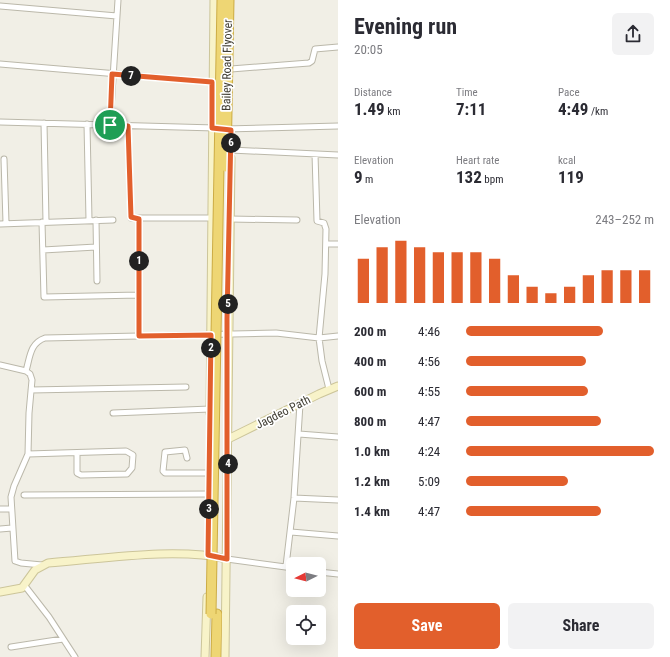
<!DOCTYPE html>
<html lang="en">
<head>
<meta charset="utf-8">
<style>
	:root { --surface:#fff; --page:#f2f2f3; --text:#2b2b33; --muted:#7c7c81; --accent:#e25f2c }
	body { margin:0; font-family:"Roboto Condensed",sans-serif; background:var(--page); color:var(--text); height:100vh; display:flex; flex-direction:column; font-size:15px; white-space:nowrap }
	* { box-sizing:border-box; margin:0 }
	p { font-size:13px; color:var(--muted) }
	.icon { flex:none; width:22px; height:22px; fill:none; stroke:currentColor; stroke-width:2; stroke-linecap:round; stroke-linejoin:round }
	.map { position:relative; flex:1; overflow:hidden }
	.drawer { display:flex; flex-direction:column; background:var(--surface); width:332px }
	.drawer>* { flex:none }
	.needle { width:26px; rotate:264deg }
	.tools { position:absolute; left:286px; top:557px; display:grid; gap:8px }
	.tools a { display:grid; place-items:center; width:40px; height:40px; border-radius:6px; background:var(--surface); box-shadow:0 4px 16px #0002; font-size:20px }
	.pin { position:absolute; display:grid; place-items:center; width:34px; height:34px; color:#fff; margin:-17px; border:2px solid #fff; border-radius:50%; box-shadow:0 1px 4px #0007 }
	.km { position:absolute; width:20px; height:20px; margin:-10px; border-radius:50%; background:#222; color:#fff; font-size:11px; line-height:20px; text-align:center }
	.round { display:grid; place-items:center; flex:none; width:42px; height:42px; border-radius:6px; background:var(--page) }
	.headline { display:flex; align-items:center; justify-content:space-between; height:68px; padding:0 16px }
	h1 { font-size:22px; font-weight:700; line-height:30px }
	.metrics { display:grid; grid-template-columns:repeat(3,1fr); gap:6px; height:68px; padding:4px 16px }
	.metrics div { display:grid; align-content:center }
	.metrics b { font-size:17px; font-weight:700 }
	.metrics small { font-size:11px; font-weight:400 }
	.metrics p { font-size:11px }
	.chart { height:112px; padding:8px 16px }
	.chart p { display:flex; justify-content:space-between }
	.chart svg { width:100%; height:72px; margin-top:4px; stroke:var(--accent); stroke-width:6 }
	.button { display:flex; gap:8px; margin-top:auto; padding:8px 16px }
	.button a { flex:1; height:46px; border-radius:6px; background:var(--accent); color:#fff; font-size:16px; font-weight:700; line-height:46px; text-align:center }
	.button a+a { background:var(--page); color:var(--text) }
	ul { padding:0 16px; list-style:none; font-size:13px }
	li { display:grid; grid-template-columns:64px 48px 1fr; align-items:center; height:30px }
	li i { height:10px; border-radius:5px; background:var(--accent) }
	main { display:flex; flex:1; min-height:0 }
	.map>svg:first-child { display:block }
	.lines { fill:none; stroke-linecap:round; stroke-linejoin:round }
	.street-casing { stroke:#bbb8aa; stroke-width:7 }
	.secondary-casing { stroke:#ccc59a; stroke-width:9 }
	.highway-casing { stroke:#ccac45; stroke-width:11 }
	.street { stroke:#fff; stroke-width:5 }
	.secondary { stroke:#f8f3c9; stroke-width:7 }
	.highway { stroke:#eed674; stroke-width:9 }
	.highway-bridge-casing { stroke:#ccac45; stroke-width:11; stroke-linecap:butt }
	.highway-bridge { stroke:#eed674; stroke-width:9 }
	.route-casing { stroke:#fff; stroke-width:8 }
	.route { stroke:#e25f2c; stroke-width:5 }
	.labels { text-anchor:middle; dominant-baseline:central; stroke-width:3.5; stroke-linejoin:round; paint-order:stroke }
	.street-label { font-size:12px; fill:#434036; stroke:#fff }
</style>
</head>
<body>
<main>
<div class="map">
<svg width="338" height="657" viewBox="0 0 338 657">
	<rect width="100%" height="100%" fill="#f1efe6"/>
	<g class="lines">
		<defs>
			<path id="street" d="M0 6 117 16
				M0 64 212 82
				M231 69 309 63 312 61 315 49 338 47
				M0 122 215 128
				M44 123 46 222
				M87 124 89 220
				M110 125 118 0
				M128 126 131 218H212
				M225 129 338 126
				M231 150 338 155
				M315 154 317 221 324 223 326 229 325 274 319 338 322 361 329 389
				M4 159 6 223
				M230 219 297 220
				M96 220 97 281
				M42 222 44 297 139 295
				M0 224 113 220
				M326 244H338
				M43 250 96 247
				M139 336V219
				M0 365 26 371 30 374 32 380 29 413 28 454 14 486 11 497 15 561 21 563 42 565
				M26 371C30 357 30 343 45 338L276 333 319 338 338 336
				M31 390 186 387
				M113 413 210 409
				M299 434 338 437
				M28 454C61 453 93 452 126 451L133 455 132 468 127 474 81 475 77 473V453
				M187 458 185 450 165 452 163 471 165 473H209
				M24 495 209 494
				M294 498 338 500
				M0 509H11
				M0 529 12 528
				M291 532 338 536
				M227 559 293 568
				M286 566 294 498 300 404
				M319 572 338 574
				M25 586 49 617 75 657
				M11 647 63 639"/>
			<path id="secondary" d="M210 413 214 0
				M228 439 319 394 338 386
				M0 592 22 588 35 570 48 563C102 559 176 547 227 559
				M205 657 207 597
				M225 657 231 158"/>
			<path id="highway" d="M216 657 217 614"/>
		</defs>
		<use href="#street" class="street-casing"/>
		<use href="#secondary" class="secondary-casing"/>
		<use href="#highway" class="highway-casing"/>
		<use href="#street" class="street"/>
		<use href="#secondary" class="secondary"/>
		<use href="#highway" class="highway"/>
		<defs>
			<path id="highway-bridge" d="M226 167 229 0
				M211 614 222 0"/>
		</defs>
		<use href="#highway-bridge" class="highway-bridge-casing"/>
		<use href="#highway-bridge" class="highway-bridge"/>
	</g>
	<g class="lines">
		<defs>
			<path id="route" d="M112 74 212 82V128L231 130 227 319V559L208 555 211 335 139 336V219L131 217 128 126 110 125Z"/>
		</defs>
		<use href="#route" class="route-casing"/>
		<use href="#route" class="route"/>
	</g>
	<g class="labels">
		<g class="street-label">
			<text transform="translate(227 65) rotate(-89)">Bailey Road Flyover</text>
			<text transform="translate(283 412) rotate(-27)">Jagdeo Path</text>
		</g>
	</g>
</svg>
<div class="tools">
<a><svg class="needle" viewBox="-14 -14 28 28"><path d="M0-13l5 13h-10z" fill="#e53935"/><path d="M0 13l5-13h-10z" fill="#7c7c81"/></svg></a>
<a><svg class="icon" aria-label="locate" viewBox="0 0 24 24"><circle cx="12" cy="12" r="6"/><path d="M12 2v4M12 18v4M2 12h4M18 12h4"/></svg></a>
</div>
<div class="pin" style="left:110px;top:125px;background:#1e9e55"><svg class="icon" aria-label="arrive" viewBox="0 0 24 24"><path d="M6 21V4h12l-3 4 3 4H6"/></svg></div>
<b class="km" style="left:139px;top:261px">1</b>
<b class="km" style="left:211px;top:348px">2</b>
<b class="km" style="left:209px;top:509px">3</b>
<b class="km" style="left:228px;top:464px">4</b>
<b class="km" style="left:228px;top:304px">5</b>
<b class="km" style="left:231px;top:143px">6</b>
<b class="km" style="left:131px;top:76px">7</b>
</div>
<section class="drawer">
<div class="headline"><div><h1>Evening run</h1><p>20:05</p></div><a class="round"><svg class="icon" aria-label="share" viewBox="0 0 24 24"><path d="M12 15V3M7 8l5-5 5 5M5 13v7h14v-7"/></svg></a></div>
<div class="metrics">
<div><p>Distance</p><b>1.49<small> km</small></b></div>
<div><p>Time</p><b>7:11</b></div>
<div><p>Pace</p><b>4:49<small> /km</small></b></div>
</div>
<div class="metrics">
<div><p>Elevation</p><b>9<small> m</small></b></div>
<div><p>Heart rate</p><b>132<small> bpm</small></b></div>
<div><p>kcal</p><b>119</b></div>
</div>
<div class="chart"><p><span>Elevation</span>243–252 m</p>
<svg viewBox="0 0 160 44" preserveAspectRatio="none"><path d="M5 44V17M15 44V10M25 44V6M35 44V10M45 44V13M55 44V13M65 44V13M75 44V17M85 44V27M95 44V34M105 44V38M115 44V34M125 44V27M135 44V24M145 44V24M155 44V24"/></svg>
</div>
<ul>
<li><b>200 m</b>4:46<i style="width:73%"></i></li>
<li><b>400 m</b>4:56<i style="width:64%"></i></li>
<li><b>600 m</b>4:55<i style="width:65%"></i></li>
<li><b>800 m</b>4:47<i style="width:72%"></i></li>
<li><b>1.0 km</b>4:24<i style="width:100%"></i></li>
<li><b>1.2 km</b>5:09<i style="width:54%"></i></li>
<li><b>1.4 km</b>4:47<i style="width:72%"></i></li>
</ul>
<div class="button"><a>Save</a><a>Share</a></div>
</section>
</main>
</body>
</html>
